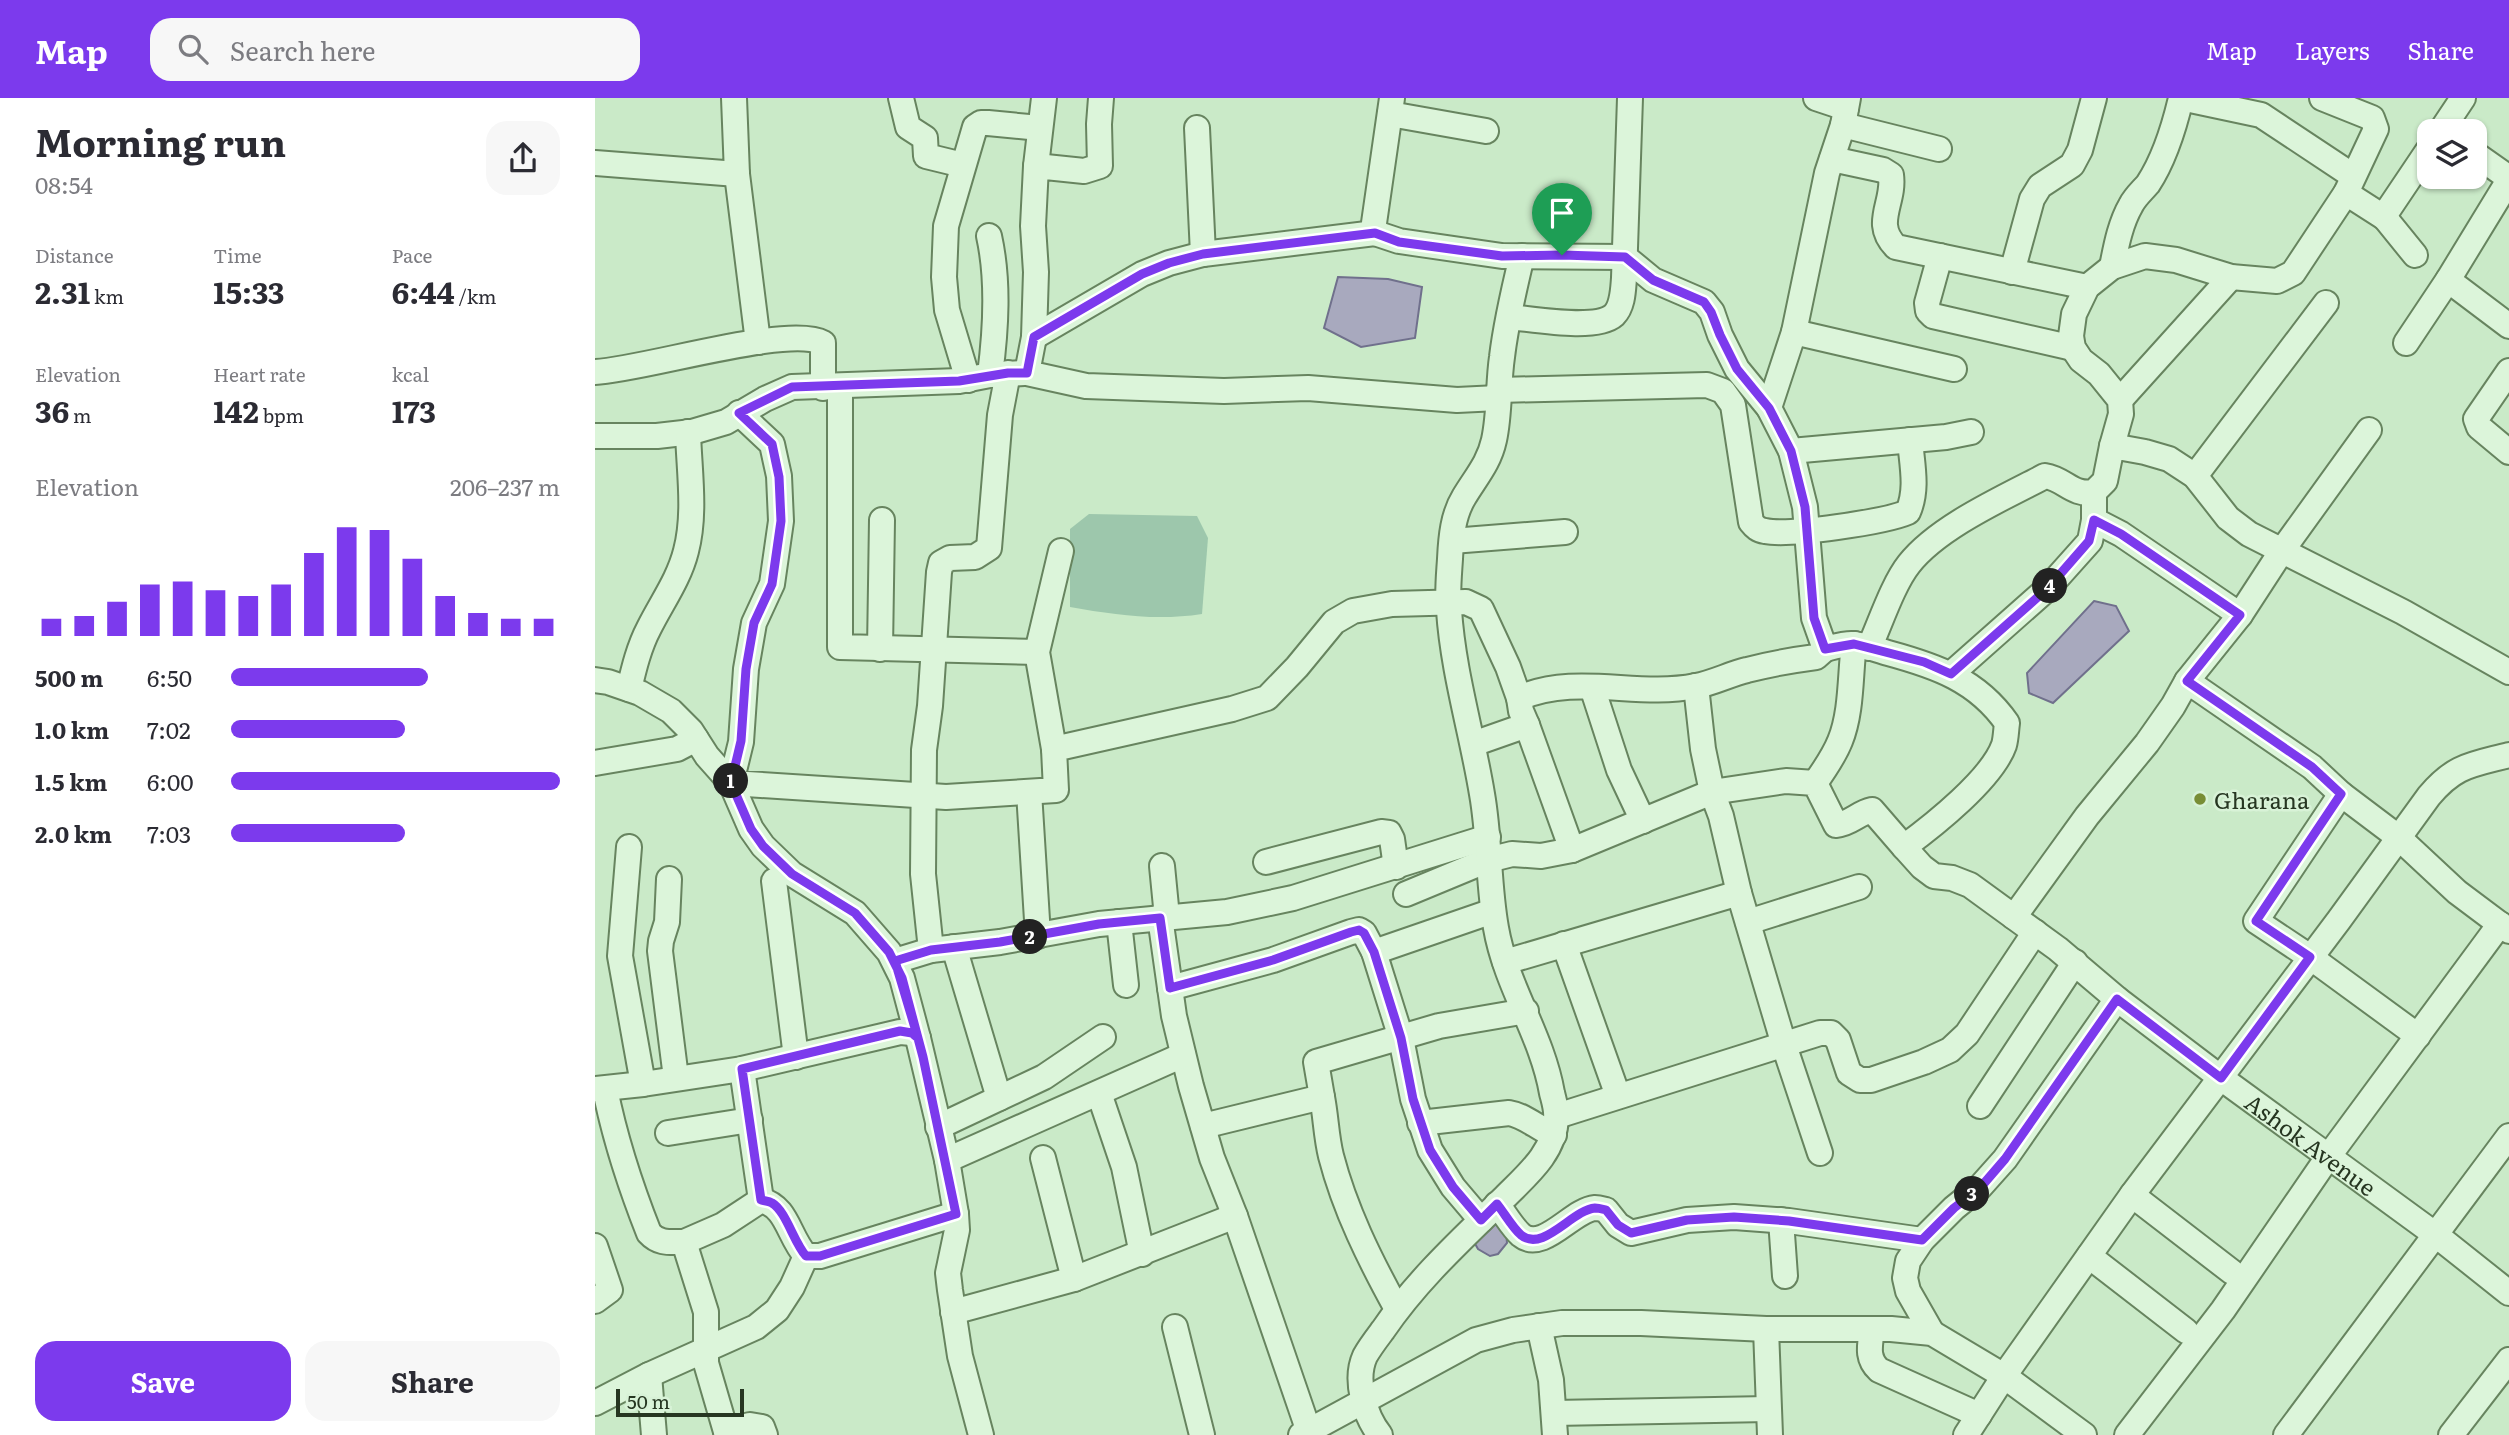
<!DOCTYPE html>
<html lang="en">
<head>
<meta charset="utf-8">
<style>
	:root { --surface:#fff; --page:#f7f7f7; --text:#2b2b33; --muted:#7c7c81; --accent:#7c3aed }
	body { margin:0; font-family:Literata,serif; background:var(--page); color:var(--text); height:100vh; display:flex; flex-direction:column; font-size:26px; white-space:nowrap }
	* { box-sizing:border-box; margin:0 }
	p { font-size:23px; color:var(--muted) }
	.icon { flex:none; width:38px; height:38px; fill:none; stroke:currentColor; stroke-width:2; stroke-linecap:round; stroke-linejoin:round }
	.map { position:relative; flex:1; overflow:hidden }
	.side { display:flex; flex-direction:column; background:var(--surface); width:595px }
	.side>* { flex:none }
	.buttons { position:absolute; left:1822px; top:21px; display:grid; gap:14px }
	.buttons a { display:grid; place-items:center; width:70px; height:70px; border-radius:14px; background:var(--surface); box-shadow:0 2px 5px #0004; font-size:35px }
	.scale { position:absolute; left:21px; bottom:18px; width:128px; box-sizing:border-box; padding-left:7px; border:4px solid #263621; border-top:0; font-size:19px; line-height:24px; white-space:nowrap; color:#263621; -webkit-text-stroke:5px #d8f2d7; paint-order:stroke }
	.pin { position:absolute; display:grid; place-items:center; width:60px; height:60px; color:#fff; margin:-72px -30px; border-radius:50% 50% 50% 0; rotate:-45deg; box-shadow:0 0 7px #0007 }
	.pin .icon { rotate:45deg }
	.km { position:absolute; width:35px; height:35px; margin:-18px; border-radius:50%; background:#222; color:#fff; font-size:19px; line-height:35px; text-align:center }
	.round { display:grid; place-items:center; flex:none; width:74px; height:74px; border-radius:21px; background:var(--page) }
	.overview { display:flex; align-items:center; justify-content:space-between; height:119px; padding:0 35px }
	h1 { font-size:38px; font-weight:700; line-height:52px }
	.stats { display:grid; grid-template-columns:repeat(3,1fr); gap:10px; height:119px; padding:7px 35px }
	.stats div { display:grid; align-content:center }
	.stats b { font-size:30px; font-weight:700 }
	.stats small { font-size:19px; font-weight:400 }
	.stats p { font-size:19px }
	.chart { height:196px; padding:14px 35px }
	.chart p { display:flex; justify-content:space-between }
	.chart svg { width:100%; height:126px; margin-top:7px; stroke:var(--accent); stroke-width:6 }
	.button { display:flex; gap:14px; margin-top:auto; padding:14px 35px }
	.button a { flex:1; height:80px; border-radius:21px; background:var(--accent); color:#fff; font-size:28px; font-weight:700; line-height:80px; text-align:center }
	.button a+a { background:var(--page); color:var(--text) }
	ul { padding:0 35px; list-style:none; font-size:23px }
	li { display:grid; grid-template-columns:112px 84px 1fr; align-items:center; height:52px }
	li i { height:18px; border-radius:9px; background:var(--accent) }
	header { display:flex; align-items:center; gap:42px; box-sizing:border-box; height:98px; padding:0 35px; background:var(--accent); color:#fff }
	header strong { font-size:33px }
	nav { display:flex; gap:38px; margin-inline-start:auto; font-size:24px }
	.search { width:490px; height:63px; background:var(--page); display:flex; align-items:center; gap:18px; box-sizing:border-box; padding:0 24px; border-radius:21px; color:var(--muted); font-size:26px }
	main { display:flex; flex:1; min-height:0 }
	.map>svg:first-child { display:block }
	.green { fill:#9dc7ac }
	.water { fill:#a8a9be; stroke:#70708c; stroke-width:2 }
	.lines { fill:none; stroke-linecap:round; stroke-linejoin:round }
	.minor-casing { stroke:#67845f; stroke-width:28 }
	.minor { stroke:#dcf5da; stroke-width:24 }
	.route-casing { stroke:#fff; stroke-width:14 }
	.route { stroke:#7c3aed; stroke-width:9 }
	.poi-dot { fill:#788d35; stroke:#d8f2d7; stroke-width:2.5 }
	.labels { text-anchor:middle; dominant-baseline:central; stroke-width:5; stroke-linejoin:round; paint-order:stroke }
	.poi-label { font-size:23px; fill:#263621; stroke:#d8f2d7; text-anchor:start }
	.street-label { font-size:23px; fill:#263621; stroke:#d8f2d7 }
</style>
</head>
<body>
<header>
<strong>Map</strong>
<div class="search"><svg class="icon" aria-label="search" viewBox="0 0 24 24"><circle cx="10" cy="10" r="6"/><path d="M15 15l6 6"/></svg>Search here</div>
<nav><a>Map</a><a>Layers</a><a>Share</a></nav>
</header>
<main>
<section class="side">
<div class="overview"><div><h1>Morning run</h1><p>08:54</p></div><a class="round"><svg class="icon" aria-label="share" viewBox="0 0 24 24"><path d="M12 15V3M7 8l5-5 5 5M5 13v7h14v-7"/></svg></a></div>
<div class="stats">
<div><p>Distance</p><b>2.31<small> km</small></b></div>
<div><p>Time</p><b>15:33</b></div>
<div><p>Pace</p><b>6:44<small> /km</small></b></div>
</div>
<div class="stats">
<div><p>Elevation</p><b>36<small> m</small></b></div>
<div><p>Heart rate</p><b>142<small> bpm</small></b></div>
<div><p>kcal</p><b>173</b></div>
</div>
<div class="chart"><p><span>Elevation</span>206–237 m</p>
<svg viewBox="0 0 160 44" preserveAspectRatio="none"><path d="M5 44V38M15 44V37M25 44V32M35 44V26M45 44V25M55 44V28M65 44V30M75 44V26M85 44V15M95 44V6M105 44V7M115 44V17M125 44V30M135 44V36M145 44V38M155 44V38"/></svg>
</div>
<ul>
<li><b>500 m</b>6:50<i style="width:60%"></i></li>
<li><b>1.0 km</b>7:02<i style="width:53%"></i></li>
<li><b>1.5 km</b>6:00<i style="width:100%"></i></li>
<li><b>2.0 km</b>7:03<i style="width:53%"></i></li>
</ul>
<div class="button"><a>Save</a><a>Share</a></div>
</section>
<div class="map">
<svg width="1914" height="1337" viewBox="0 0 1914 1337">
	<rect width="100%" height="100%" fill="#caeac8"/>
	<path class="green" d="M494 416 602 418 613 440 607 516C562 523 520 517 475 509V431Z"/>
	<path class="water" d="M743 179 793 181 827 189 820 240 766 249 729 230Z
		M1499 503 1521 508 1534 533 1458 605 1434 595 1432 575Z
		M902 1123 911 1134 912 1145 903 1156 895 1158 883 1151 879 1144Z"/>
	<g class="lines">
		<defs>
			<g id="minor">
				<path d="M306 0 313 29 330 40 331 58 368 67"/>
				<path d="M506 0 504 26 505 68 489 73 441 68 438 128 441 174 439 239 432 275 491 288 629 293 713 290 862 302 903 300"/>
				<path d="M797 0 779 125 780 135 804 143 907 158 1030 159 1058 182 1109 204 1117 214 1125 237 1142 271 1174 310"/>
				<path d="M1221 0 1251 10"/>
				<path id="s1" d="M1253 0 1248 27 1232 75 1199 234 1174 310 1196 353 1210 409 1219 520 1230 551C1238 549 1248 546 1257 546 1268 546 1282 552 1293 555 1341 568 1382 582 1412 625 1411 632 1411 640 1409 647 1397 681 1339 727 1309 749L1327 769 1339 778 1357 780 1375 787 1463 851 1522 901 1626 980 1841 1137 1914 1195"/>
				<path d="M1586 0 1666 17 1758 78"/>
				<path d="M795 16 891 33"/>
				<path d="M1248 27 1344 51"/>
				<path d="M602 30 608 156"/>
				<path d="M1846 33 1868 0"/>
				<path d="M1880 56 1914 80"/>
				<path d="M1237 61 1288 72 1296 77C1300 105 1277 125 1301 149L1492 189"/>
				<path d="M0 65 142 76 139 0"/>
				<path d="M441 68 449 0"/>
				<path d="M142 76 163 244"/>
				<path d="M1751 95 1790 120 1793 112 1834 51"/>
				<path d="M1790 120 1820 157"/>
				<path d="M394 138C404 183 401 231 395 277"/>
				<path d="M1345 158 1332 205 1333 213 1338 218 1478 250"/>
				<path d="M1517 169C1521 149 1525 126 1536 107 1540 99 1547 93 1553 86 1570 60 1579 30 1586 0"/>
				<path d="M1417 174 1437 101 1445 88 1477 67 1485 52 1499 0"/>
				<path d="M1853 182 1914 228"/>
				<path d="M914 219C938 221 1001 233 1019 217 1028 208 1028 192 1029 180L1035 0"/>
				<path d="M1199 234 1359 271"/>
				<path d="M439 239 547 176 574 165 608 156 780 135"/>
				<path d="M1811 245 1853 182 1914 82"/>
				<path d="M1914 273 1881 321 1884 329 1914 354"/>
				<path d="M0 274C48 272 194 226 228 245V290"/>
				<path d="M373 282 352 212 349 179 351 128 380 29 386 25H393L445 30"/>
				<path d="M245 288V549L442 554"/>
				<path d="M904 292 1112 287 1128 293 1138 307 1156 424C1160 429 1163 432 1170 433 1194 438 1290 424 1313 414 1323 391 1317 367 1315 342"/>
				<path d="M1525 302 1636 179"/>
				<path d="M144 315 177 346 184 378 186 423 177 486 159 525 151 571 146 644 136 685 351 699 461 692 459 651 637 611 672 600 702 569 739 524 758 513 797 506 871 504 886 511 913 569 924 600"/>
				<path d="M0 338H62L97 334 131 324 170 301 197 289 364 283 395 277 429 275"/>
				<path d="M1517 348 1526 316 1525 302 1504 276 1486 262 1478 250 1476 238 1479 216 1492 189 1517 169 1550 158 1581 162 1636 179 1682 183 1698 175 1751 95 1781 31 1777 20 1727 0"/>
				<path d="M1196 353 1351 339 1376 334"/>
				<path d="M1600 378 1731 205"/>
				<path d="M1499 422 1526 436 1645 517"/>
				<path d="M857 443 970 434"/>
				<path d="M1274 550C1285 526 1298 486 1314 466 1343 429 1408 400 1450 378 1470 381 1477 398 1499 394L1510 383 1517 348 1550 354 1574 361 1600 378 1633 420 1654 436 1808 514 1914 574"/>
				<path d="M285 551 287 422"/>
				<path d="M1356 576 1453 490 1495 443 1499 422V394"/>
				<path d="M0 582 13 584 45 595 76 613 96 633 112 658 136 685 156 731 168 748 197 776 260 815 294 854 307 880 323 940 352 1062 361 1116 362 1132 353 1175 355 1192 365 1258 386 1337"/>
				<path d="M1592 583 1717 669 1746 696 1803 739 1862 794 1914 833"/>
				<path d="M1101 588 1108 651 1117 694 1126 718 1144 795 1189 947 1225 1055"/>
				<path d="M997 589 1024 672 1048 723"/>
				<path d="M34 591C39 570 44 549 54 530 67 504 84 481 91 453 101 415 94 372 93 334"/>
				<path d="M932 627 977 752"/>
				<path d="M878 646 932 627 926 613 924 600C982 575 1041 600 1101 588 1118 585 1135 576 1152 572 1175 566 1198 562 1221 559L1230 551"/>
				<path d="M459 651 442 554 466 453"/>
				<path d="M0 665 82 651 101 641"/>
				<path d="M1220 685C1230 671 1239 658 1245 643 1257 614 1255 576 1259 546"/>
				<path d="M434 694 443 838"/>
				<path d="M1746 696 1661 823 1715 859 1823 938"/>
				<path d="M34 749 25 858 48 986"/>
				<path d="M671 764 786 734 794 735 797 741 801 769"/>
				<path d="M567 768 572 819"/>
				<path d="M74 781 72 824 66 843 65 853 81 980"/>
				<path d="M179 783 201 959"/>
				<path d="M811 796 893 762 917 756 946 758 977 752 1117 694 1191 683 1220 685 1241 727C1255 726 1263 715 1277 712L1309 749"/>
				<path d="M565 819 579 918 596 988 617 1060 640 1118 711 1325 710 1335 706 1337"/>
				<path d="M1419 819 1492 718 1552 645 1578 608 1592 583 1645 517 1686 454 1774 332"/>
				<path d="M524 824 531 887"/>
				<path d="M1153 824 1264 789"/>
				<path d="M969 846 1023 998"/>
				<path d="M359 849 404 1000"/>
				<path d="M336 852 328 776 329 652 335 608 344 474 346 465 355 460 380 459 394 450 405 317 413 275"/>
				<path d="M779 854 898 813"/>
				<path d="M300 863 336 852 405 844 504 826 632 814 698 800 893 739"/>
				<path d="M910 864 1144 795"/>
				<path d="M575 890 678 862 756 834 764 832 769 835 779 854 806 940 818 1001 835 1052 858 1089 886 1122"/>
				<path d="M0 991 48 986 147 971 305 934 317 935 323 940"/>
				<path d="M10 991C20 1041 35 1087 54 1135 64 1146 75 1144 89 1144L111 1214V1265L132 1337"/>
				<path d="M504 995 529 1069 547 1156"/>
				<path d="M727 999C731 1019 731 1038 736 1058 750 1112 775 1162 802 1211"/>
				<path d="M1385 1008 1480 864"/>
				<path d="M962 1018 1225 935H1236L1243 942 1254 975 1265 982H1276L1329 964 1355 952 1372 936 1440 834"/>
				<path d="M825 1025 914 1015C931 1018 942 1030 959 1037"/>
				<path d="M608 1028 727 999 721 964 844 928 931 913"/>
				<path d="M343 1029 449 979 508 939"/>
				<path d="M73 1035 155 1022"/>
				<path d="M448 1060 479 1181"/>
				<path d="M352 1062 588 957"/>
				<path d="M1537 1097 1637 1174"/>
				<path d="M166 1102C193 1109 193 1138 211 1158H225L361 1116"/>
				<path d="M902 1106C910 1116 917 1129 926 1137 948 1155 977 1112 1000 1110 1004 1110 1007 1111 1011 1112L1023 1127 1036 1135 1092 1122 1139 1119 1194 1123 1327 1142"/>
				<path d="M1186 1122 1190 1178"/>
				<path d="M89 1144 128 1127 166 1102 147 971"/>
				<path d="M0 1148 15 1192 0 1203"/>
				<path d="M1494 1158 1591 1233"/>
				<path d="M358 1214 479 1181 640 1118"/>
				<path d="M944 1228 956 1282 960 1337"/>
				<path d="M580 1229 607 1337"/>
				<path d="M1171 1231 1175 1337"/>
				<path d="M1277 1231C1275 1247 1271 1260 1284 1272L1384 1317"/>
				<path d="M1337 1235 1313 1193 1310 1180 1313 1163 1327 1142 1359 1110 1385 1089 1410 1061 1522 901"/>
				<path d="M54 1277 59 1337"/>
				<path d="M0 1305 54 1277 161 1229 182 1212 197 1189 211 1158"/>
				<path d="M959 1315 1173 1311"/>
				<path d="M131 1333 155 1327 167 1329 170 1337"/>
				<path d="M710 1335 881 1242 918 1232 967 1225H1046L1171 1231H1296L1337 1235 1409 1278 1489 1337"/>
				<path d="M785 1337C770 1318 759 1282 770 1258 775 1249 782 1240 788 1232 822 1182 867 1141 910 1099 932 1077 960 1054 961 1020 962 1012 959 1003 957 995 947 937 911 888 901 830 893 786 895 741 887 696 877 635 858 574 854 512 852 495 854 477 855 461 856 439 858 417 869 399 881 379 894 365 899 342 905 315 903 286 907 259 911 225 919 191 927 158"/>
				<path d="M1371 1337 1409 1278 1537 1097 1744 822 1834 698C1860 667 1876 667 1914 657"/>
				<path d="M1532 1337 1628 1212 1733 1059 1905 826"/>
				<path d="M1691 1337 1914 1038"/>
				<path d="M1856 1337 1914 1262"/>
			</g>
		</defs>
		<use href="#minor" class="minor-casing"/>
		<use href="#minor" class="minor"/>
	</g>
	<g class="lines">
		<defs>
			<path id="route" d="M967 157 907 158 804 144 780 135 608 156 574 165 547 176 439 239 432 275H413L364 283 197 289 144 315 177 346 184 379 186 423 177 486 159 525 151 571 146 643 136 685 156 731 168 748 197 776 260 815 294 854 307 880 328 959 361 1116 225 1158H211C199 1145 191 1113 177 1105 174 1103 170 1103 166 1102L147 971 305 933 317 935 323 940 300 863 336 852 405 844 504 826 565 820 575 890 678 862 756 834 764 832 769 835 779 854 806 940 818 1001 835 1052 858 1089 886 1122 902 1106C910 1116 917 1129 926 1137 948 1155 977 1112 1000 1110 1004 1110 1007 1111 1011 1112L1023 1127 1036 1135 1092 1122 1139 1119 1194 1123 1327 1142 1359 1110 1385 1090 1410 1061 1522 901 1626 980 1715 859 1661 823 1746 696 1717 669 1592 583 1645 517 1526 436 1499 422 1494 443 1453 490 1356 576 1329 564 1259 546 1230 551 1219 520 1210 409 1196 353 1174 310 1142 271 1125 237 1116 214 1109 204 1058 182 1030 159 967 157"/>
		</defs>
		<use href="#route" class="route-casing"/>
		<use href="#route" class="route"/>
	</g>
	<circle class="poi-dot" cx="1605" cy="701" r="7"/>
	<g class="labels">
		<g class="poi-label">
			<text x="1619" y="701">Gharana</text>
		</g>
		<g class="street-label">
			<text stroke="none"><textPath href="#s1" startOffset="1451">Ashok Avenue</textPath></text>
		</g>
	</g>
</svg>
<div class="buttons">
<a><svg class="icon" aria-label="layers" viewBox="0 0 24 24"><path d="M12 4l9 5-9 5-9-5zM3 14l9 5 9-5"/></svg></a>
</div>
<div class="scale">50 m</div>
<div class="pin" style="left:967px;top:157px;background:#1e9e55"><svg class="icon" aria-label="arrive" viewBox="0 0 24 24"><path d="M6 21V4h12l-3 4 3 4H6"/></svg></div>
<b class="km" style="left:136px;top:683px">1</b>
<b class="km" style="left:435px;top:839px">2</b>
<b class="km" style="left:1377px;top:1096px">3</b>
<b class="km" style="left:1455px;top:488px">4</b>
</div>
</main>
</body>
</html>
